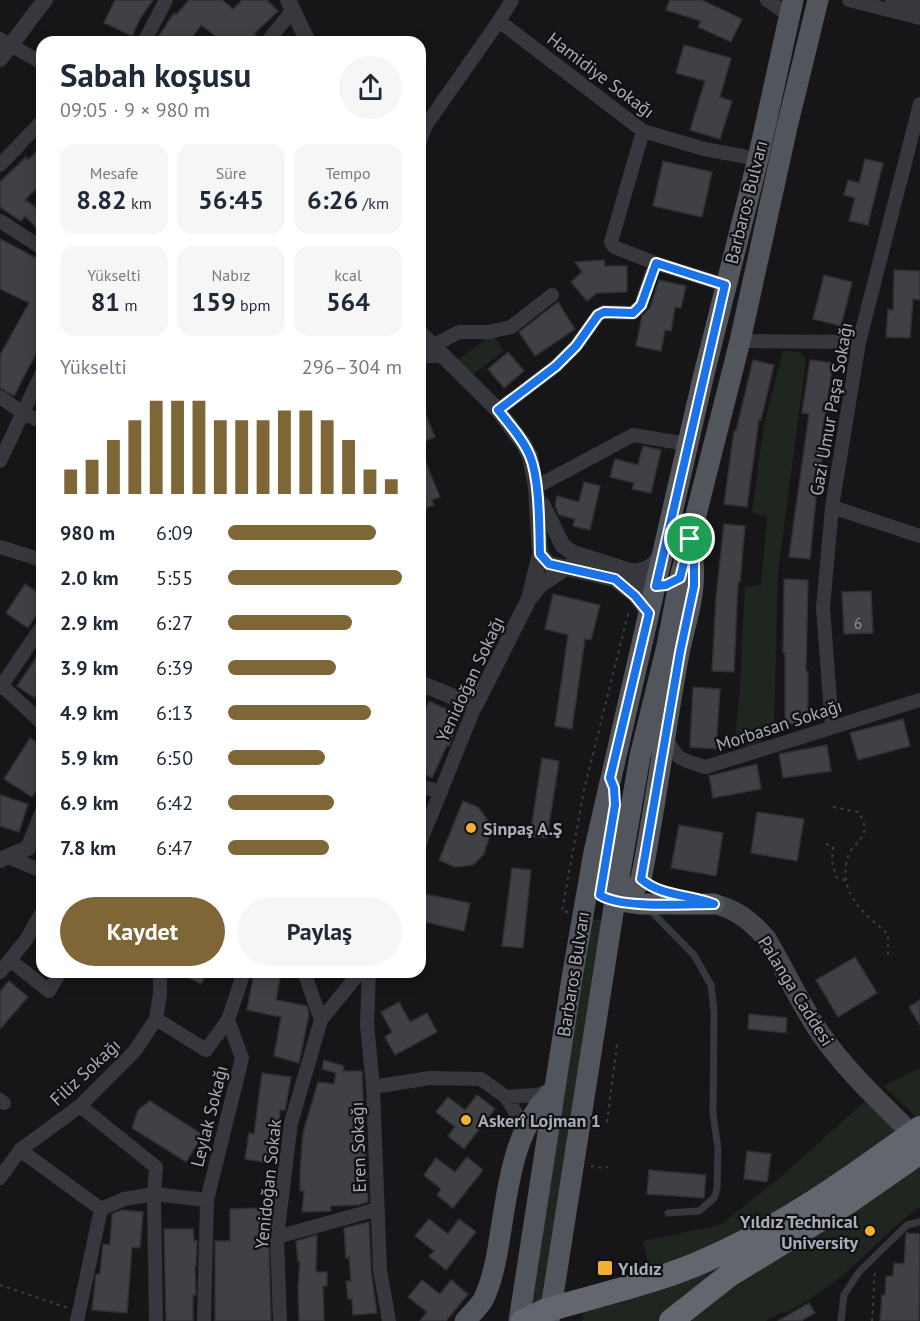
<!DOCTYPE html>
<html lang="tr">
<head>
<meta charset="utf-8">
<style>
	:root { --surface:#fff; --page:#f6f6f7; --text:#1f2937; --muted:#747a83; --accent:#7e6636 }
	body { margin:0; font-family:"PT Sans",sans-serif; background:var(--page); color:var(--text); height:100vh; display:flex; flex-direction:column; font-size:22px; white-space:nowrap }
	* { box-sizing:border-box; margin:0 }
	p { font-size:20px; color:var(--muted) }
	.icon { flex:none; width:33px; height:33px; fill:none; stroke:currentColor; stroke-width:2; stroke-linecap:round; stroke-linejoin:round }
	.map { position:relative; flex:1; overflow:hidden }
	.sheet { position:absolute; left:36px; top:36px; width:390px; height:942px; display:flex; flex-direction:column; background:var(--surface); border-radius:18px; box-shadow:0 3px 15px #0003 }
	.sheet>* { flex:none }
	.pin { position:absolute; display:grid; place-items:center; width:51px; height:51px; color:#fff; margin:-26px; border:3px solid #fff; border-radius:50%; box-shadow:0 2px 6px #0007 }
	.round { display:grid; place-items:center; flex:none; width:63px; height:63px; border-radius:32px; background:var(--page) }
	.head { display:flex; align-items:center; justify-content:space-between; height:102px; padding:0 24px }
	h1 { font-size:33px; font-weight:700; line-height:45px }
	.metrics { display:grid; grid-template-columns:repeat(3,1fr); gap:9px; height:102px; padding:6px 24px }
	.metrics div { display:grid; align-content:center; border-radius:15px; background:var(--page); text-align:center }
	.metrics b { font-size:26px; font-weight:700 }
	.metrics small { font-size:16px; font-weight:400 }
	.metrics p { font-size:16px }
	.chart { height:168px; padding:12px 24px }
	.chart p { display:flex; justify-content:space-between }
	.chart svg { width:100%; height:108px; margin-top:6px; stroke:var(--accent); stroke-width:6 }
	.button { display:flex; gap:12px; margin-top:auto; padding:12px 24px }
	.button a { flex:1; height:69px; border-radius:36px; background:var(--accent); color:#fff; font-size:24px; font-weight:700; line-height:69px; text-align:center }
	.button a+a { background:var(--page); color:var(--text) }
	ul { padding:0 24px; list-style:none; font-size:20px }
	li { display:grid; grid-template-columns:96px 72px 1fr; align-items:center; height:45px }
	li i { height:15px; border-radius:8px; background:var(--accent) }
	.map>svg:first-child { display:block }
	.green { fill:#1e261f }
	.building { fill:#404145; stroke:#303034; stroke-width:1.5 }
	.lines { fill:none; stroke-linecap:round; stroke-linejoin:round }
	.path { stroke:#3d3f44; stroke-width:2; stroke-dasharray:3 4.5; stroke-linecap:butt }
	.service { stroke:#37383d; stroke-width:7 }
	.minor { stroke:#37383d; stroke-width:14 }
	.tertiary { stroke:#37383d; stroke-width:16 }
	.secondary { stroke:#45474d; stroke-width:20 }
	.primary { stroke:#53555c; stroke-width:21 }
	.motorway { stroke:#63666e; stroke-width:24 }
	.route-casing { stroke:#fff; stroke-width:12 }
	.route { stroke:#1a73e8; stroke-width:8 }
	.poi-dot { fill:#f2b134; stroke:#111113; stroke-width:2 }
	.labels { text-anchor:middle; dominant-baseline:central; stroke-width:4.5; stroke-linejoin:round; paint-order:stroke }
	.number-label { font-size:15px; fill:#8e929b }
	.street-label { font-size:18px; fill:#a8adb8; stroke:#111113 }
	.poi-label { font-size:18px; font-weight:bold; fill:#a8adb8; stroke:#111113; text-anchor:start }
</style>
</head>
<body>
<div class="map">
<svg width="920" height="1321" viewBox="0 0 920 1321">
	<rect width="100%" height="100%" fill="#161618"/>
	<path class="green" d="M492 334 504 351 471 376 458 360Z
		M783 351 800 352 806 359 778 573 774 725C768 742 751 748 734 746 742 693 741 640 745 587L761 585 767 517 752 512 764 424Z
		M591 918 603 921 541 1321H528Z
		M920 1068V1120H919L884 1086Z
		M866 1100 900 1134 769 1223 650 1271 643 1241 720 1225 783 1175Z
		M920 1167V1207C894 1224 874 1248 851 1268 831 1286 809 1300 786 1313L784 1311 766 1321H687L722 1295Z
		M725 1265 659 1321H582L584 1308 676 1282Z"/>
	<path class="building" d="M115 0H153L141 17 132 36 104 23Z
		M189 0H222L233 9 242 0H267L278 11 254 34 256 35 250 42H214L218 38 201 25 189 42H155L174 13 176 15Z
		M670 0H702L742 19 731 42 698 27 701 21 666 10Z
		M684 45 731 58 720 97 732 101 720 139 690 130 705 81 676 73Z
		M42 146V183L25 200 42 211V234L25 216 21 221 0 207V182L26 157 28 160Z
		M865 159 883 163 868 225 849 221 855 198 844 195 848 180 859 183Z
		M663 161 712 172 702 217 653 206Z
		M0 239 42 261V342L14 396 0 388V355L29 303 0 289Z
		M604 260 605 266H627V292L597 293 587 301 571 282 582 272 575 262Z
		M894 270 920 271V300L913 299 910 338 886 337 888 309 893 310Z
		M824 275 852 282 841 326 813 319Z
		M659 280 686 286 681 308 675 307 671 331 665 330 661 351 636 346 642 316 650 308Z
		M558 302 575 329 535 356 519 332Z
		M508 352 524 371 504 388 488 369Z
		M753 360 774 365 761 420 759 419 747 507 724 504 734 431H736Z
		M810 360 833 363 822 433 826 434 817 489 810 559 789 557 809 414 802 413Z
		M420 401 435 437 420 443Z
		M643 446 661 450 651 493 632 489 634 483 610 477 615 459 638 465Z
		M420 448 440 497 432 500 434 505 420 510Z
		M584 482 600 486 590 530 573 526 575 519 559 515 555 506 557 496 579 502Z
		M724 524 745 526 740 582H738L734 672 712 671 716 598Z
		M784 579 808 580 806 671H808V724H785V653H783Z
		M25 584 42 595V607L28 628 6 613Z
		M871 591 873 633 844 634 842 592Z
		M553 594 600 605 591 640 585 639 572 729 555 726 568 635 545 629Z
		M42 649V688L35 698 17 686Z
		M693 687 720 689 716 749 690 747Z
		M429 701 461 716 449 746 447 745 432 778 420 772V722Z
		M903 719 910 746 858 760 850 733Z
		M30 738 42 746V782L32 797 4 779Z
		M827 745 831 771 783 778 779 754Z
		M542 758 559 761 547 838 530 836Z
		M757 764 761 789 713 798 709 776Z
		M0 795 28 804 19 832 0 826Z
		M463 801 478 807 489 822 490 835 484 854 473 865 455 867 439 860Z
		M757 812 804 819 797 861 751 853Z
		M679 825 723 833 716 876 671 868Z
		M512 868 531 870 523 948 502 946Z
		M420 893 470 903 464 931 420 921Z
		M855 957 877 993 838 1017 816 980Z
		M178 972H208L201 984Z
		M254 972H281L276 1000 307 1006 309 1014 299 1063 274 1056 281 1017 247 1010Z
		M9 981 28 997 0 1029V991Z
		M920 1000V1025L909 1007Z
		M399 1002 410 1022 427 1013 437 1032 395 1055 385 1037 392 1032 381 1012Z
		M749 1014 787 1018 786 1033 748 1029Z
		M324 1060 344 1066 343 1071H362L368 1202 359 1205 330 1206 331 1211 302 1212 304 1191H300V1172L303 1133 318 1082 334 1084 336 1073 322 1069Z
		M262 1073 291 1077 285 1110H280L279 1128 277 1127 268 1163 245 1159 249 1133 254 1134Z
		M477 1095 495 1109 464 1149 448 1136 455 1127 436 1112 448 1097 465 1110Z
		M150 1101 203 1135 186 1162 132 1128 138 1110Z
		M747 1151 771 1154 767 1182 744 1179Z
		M467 1157 483 1170 453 1208 437 1195 441 1189 424 1175 436 1158 455 1172Z
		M649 1170 706 1175 704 1198 647 1194Z
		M268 1208 271 1321H215V1241H230V1209Z
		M122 1210 143 1212 140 1248 132 1247 127 1313 92 1310 96 1274H100L103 1244 110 1245 112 1214Z
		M429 1219 448 1234 459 1219 476 1232 446 1270 429 1256 434 1251 415 1236Z
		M369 1222 371 1270 377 1313 353 1315 352 1299H348L346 1281H351L349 1257 346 1258 344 1228Z
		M164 1229H193L194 1241H197L196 1266H195L196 1295H193V1321H166Z
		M906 1233 920 1234 919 1321H880L882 1295H885L886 1276H893L894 1263 904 1264Z
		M317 1235 316 1272H327V1286H323L324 1321H299L298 1287 300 1262H298L296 1241Z
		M422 1280 440 1294 451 1280 468 1294 446 1321H420L427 1312 408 1297Z
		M809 1303 815 1313 801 1321H778Z"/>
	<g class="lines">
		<path class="path" d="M833 807 858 812C870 830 864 835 852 849 845 858 844 874 847 885 852 901 862 911 874 922 879 927 884 929 888 935V955
			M826 844 833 847 832 861 836 877 846 881
			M568 912 562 911 584 790 629 610
			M607 1122 617 1045
			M591 1166 602 1168 608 1167
			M0 1285 68 1308
			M872 1321 875 1270"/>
		<path class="service" d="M649 909 694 955 711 985 714 1012 713 1113 718 1149 717 1189 714 1198 699 1211 668 1213
			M841 1321 844 1295 859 1272 907 1225 920 1222"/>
		<path class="minor" d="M767 0 790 16
			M849 0 920 18
			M892 0 920 7
			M499 21 643 131 704 149 758 159
			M0 39 42 63
			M144 42 166 0
			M267 42 293 10
			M420 141 426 125 499 21 512 0
			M0 165 42 121
			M0 221 42 248
			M655 263 725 285
			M740 341 859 342
			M434 345 459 332H489L511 327 552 295
			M0 397 23 413 42 422
			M498 410 556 366 576 346 598 315 604 312 633 313 641 305 655 263 614 247 611 242 643 131
			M0 461 42 373
			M536 487 633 435 687 444
			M832 507 920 536
			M0 547 42 560
			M0 684 42 723
			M0 688 42 626
			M832 727 823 608 832 507 859 342 920 104
			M666 735C675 760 682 760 706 767L920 700
			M420 786 441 792
			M420 843 475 706
			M8 857 42 871
			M10 960 49 991 60 972
			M0 972 26 940 42 912
			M304 972 321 1020
			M369 972 367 1024 373 1087 380 1270 389 1321
			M156 1019 206 1050 228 1020
			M373 1087 430 1078 481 1079 506 1097 525 1128
			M506 1097 537 1095 551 1090
			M0 1100 4 1103
			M80 1106 156 1167 154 1194 207 1200
			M20 1150 101 1209
			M0 1178 20 1150 80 1106 134 1052 156 1019 160 994V972
			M277 1237 378 1209
			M77 1321 101 1209 124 1199 154 1194 156 1321
			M204 1321 207 1200 242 1058 228 1020 244 972
			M280 1321 277 1237 291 1123 321 1020 360 972"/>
		<path class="tertiary" d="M288 0 308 42
			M0 59 45 0
			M420 333 498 410 523 443 530 456 536 487 540 554 529 599
			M420 355H442
			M542 504 563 546 573 553 630 571C645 572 655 566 663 552
			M540 554 549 564 615 579 655 586
			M616 580 635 595 649 613
			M420 683 475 706 529 599 539 586 567 567
			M0 860 28 848 42 814"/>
		<path class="secondary" d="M714 904C736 909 751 921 766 938 784 968 799 1001 818 1030 846 1072 885 1106 920 1142"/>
		<path class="primary" d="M615 900C628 896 634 892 641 879 656 805 665 728 679 653 686 620 698 589 692 554
			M615 900 641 904H714
			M465 1321C471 1314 478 1308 483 1300 492 1282 496 1262 499 1242 508 1189 512 1127 555 1089
			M519 1321 572 978 594 852 703 378 758 159 793 0
			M549 1321 615 900 640 756 667 646 680 578 740 341 787 127 818 0"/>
		<path class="motorway" d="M523 1321 544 1311C597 1295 655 1283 706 1260 786 1225 849 1179 920 1128
			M671 1321 728 1276 850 1201 920 1152"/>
	</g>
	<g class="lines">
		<defs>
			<path id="route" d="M656 263 725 285 656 586 666 585 680 578 690 539 694 562V586L680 652 641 879C662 897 689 894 714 904 686 904 622 909 600 895L615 805 614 788 610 778 649 613 635 596 615 579 549 564 540 554C539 527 540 481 530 456 523 439 509 424 498 410L556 366 576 346 598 315 604 312 633 313 641 305Z"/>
		</defs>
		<use href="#route" class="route-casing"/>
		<use href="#route" class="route"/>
	</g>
	<g class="poi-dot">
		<circle cx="471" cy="828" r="6"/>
		<circle cx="466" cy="1120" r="6"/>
		<circle cx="870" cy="1231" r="6"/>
		<rect x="597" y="1260" width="16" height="16" rx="3"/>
	</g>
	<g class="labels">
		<g class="number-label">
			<text x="858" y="623">6</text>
		</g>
		<g class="street-label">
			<text transform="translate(601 75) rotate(37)">Hamidiye Sokağı</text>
			<text transform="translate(746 202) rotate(-76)">Barbaros Bulvarı</text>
			<text transform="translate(831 409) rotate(-80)">Gazi Umur Paşa Sokağı</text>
			<text transform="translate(470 679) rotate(-65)">Yenidoğan Sokağı</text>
			<text transform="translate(779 725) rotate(-18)">Morbasan Sokağı</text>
			<text transform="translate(573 974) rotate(-81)">Barbaros Bulvarı</text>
			<text transform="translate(796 991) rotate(58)">Palanga Caddesi</text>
			<text transform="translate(85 1072) rotate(-43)">Filiz Sokağı</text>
			<text transform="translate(209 1116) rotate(-76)">Leylak Sokağı</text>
			<text transform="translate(358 1147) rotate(-92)">Eren Sokağı</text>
			<text transform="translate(268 1184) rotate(-84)">Yenidoğan Sokak</text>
		</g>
		<g class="poi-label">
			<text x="483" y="828">Sinpaş A.Ş</text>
			<text x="478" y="1120">Askerî Lojman 1</text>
			<text x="858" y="1221" text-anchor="end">Yıldız Technical<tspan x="858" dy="21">University</tspan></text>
			<text x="618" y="1268">Yıldız</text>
		</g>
	</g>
</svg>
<div class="pin" style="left:690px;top:539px;background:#1e9e55"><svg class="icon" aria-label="arrive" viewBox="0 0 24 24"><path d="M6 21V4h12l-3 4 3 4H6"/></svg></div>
<section class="sheet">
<div class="head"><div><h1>Sabah koşusu</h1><p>09:05 · 9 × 980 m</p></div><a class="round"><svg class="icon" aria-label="share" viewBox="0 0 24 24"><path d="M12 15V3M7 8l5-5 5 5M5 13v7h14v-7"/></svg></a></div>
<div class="metrics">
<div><p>Mesafe</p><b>8.82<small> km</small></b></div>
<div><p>Süre</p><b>56:45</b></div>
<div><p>Tempo</p><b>6:26<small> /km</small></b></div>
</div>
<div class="metrics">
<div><p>Yükselti</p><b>81<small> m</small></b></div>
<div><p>Nabız</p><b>159<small> bpm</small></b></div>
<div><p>kcal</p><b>564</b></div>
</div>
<div class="chart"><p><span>Yükselti</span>296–304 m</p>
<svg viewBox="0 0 160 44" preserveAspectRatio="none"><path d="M5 44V34M15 44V30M25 44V22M35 44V14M45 44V6M55 44V6M65 44V6M75 44V14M85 44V14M95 44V14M105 44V10M115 44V10M125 44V14M135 44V22M145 44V34M155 44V38"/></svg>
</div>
<ul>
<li><b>980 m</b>6:09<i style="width:85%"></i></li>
<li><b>2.0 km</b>5:55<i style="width:100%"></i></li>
<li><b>2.9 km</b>6:27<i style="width:71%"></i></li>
<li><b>3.9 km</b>6:39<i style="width:62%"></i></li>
<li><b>4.9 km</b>6:13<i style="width:82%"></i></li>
<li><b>5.9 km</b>6:50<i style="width:56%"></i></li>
<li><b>6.9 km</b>6:42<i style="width:61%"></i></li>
<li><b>7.8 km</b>6:47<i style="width:58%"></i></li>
</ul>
<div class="button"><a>Kaydet</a><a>Paylaş</a></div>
</section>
</div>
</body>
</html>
